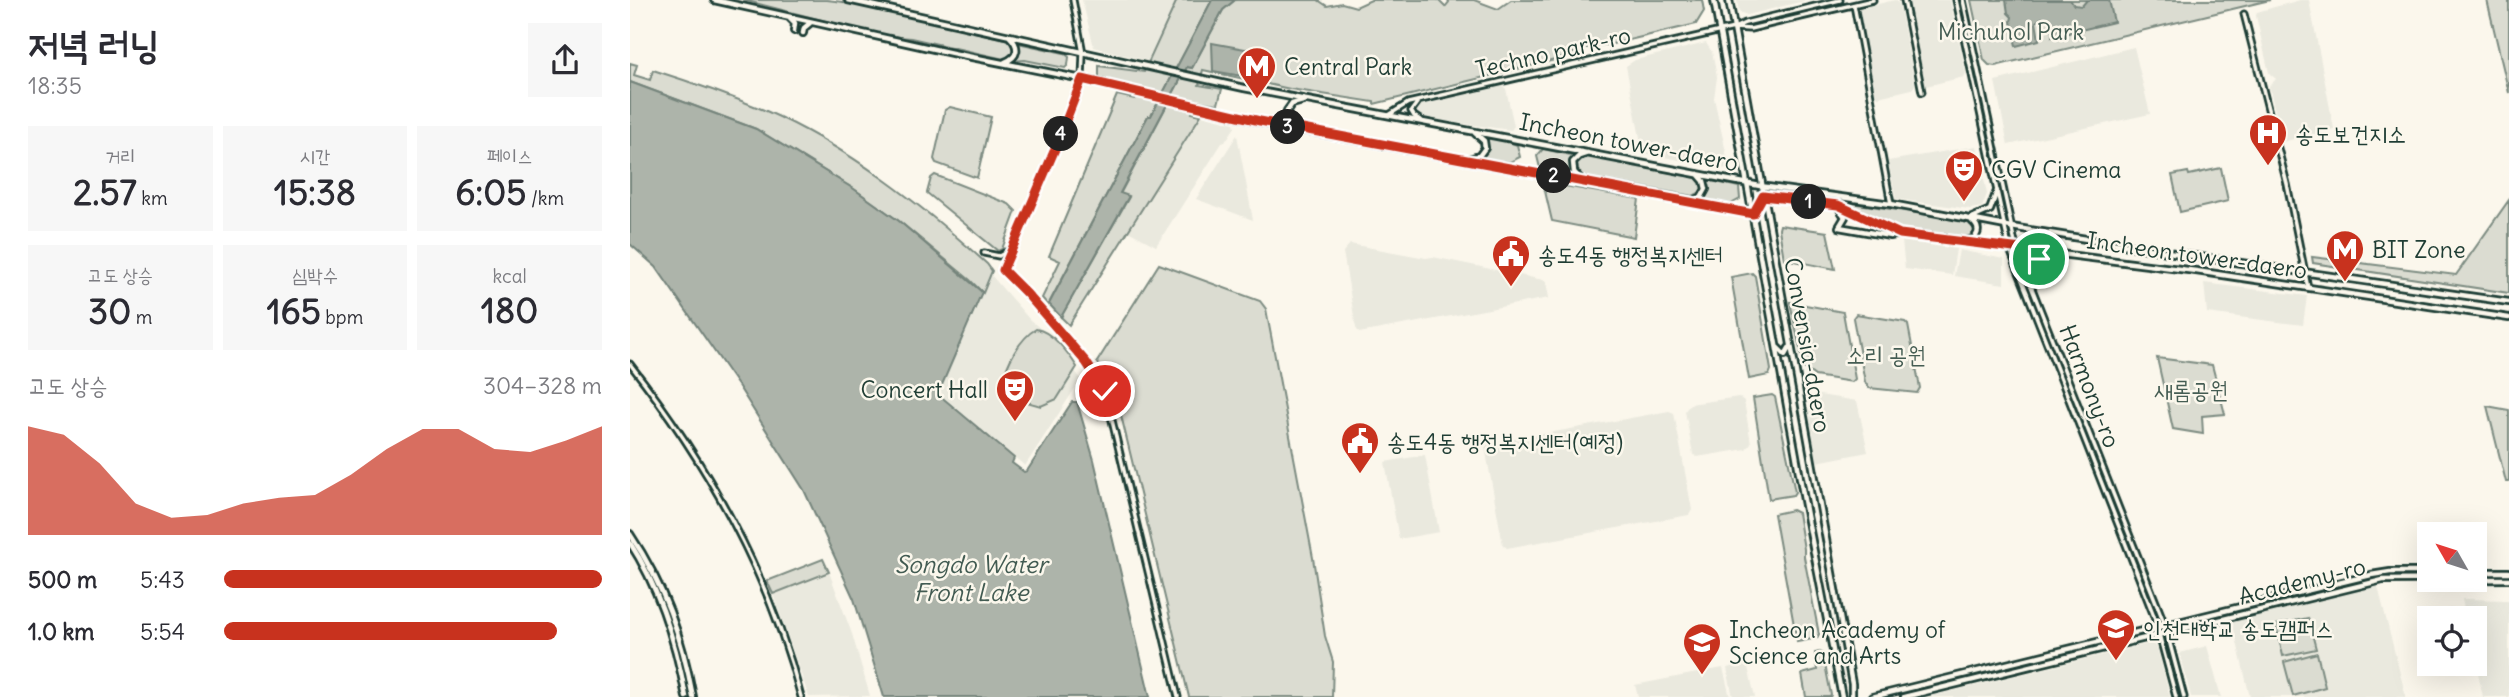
<!DOCTYPE html>
<html lang="ko">
<head>
<meta charset="utf-8">
<style>
	:root { --surface:#fff; --page:#f7f7f7; --text:#2b2b33; --muted:#7c7c81; --accent:#c8321e }
	body { margin:0; font-family:Delius,"Poor Story",sans-serif; background:var(--page); color:var(--text); height:100vh; display:flex; flex-direction:column; font-size:26px; white-space:nowrap }
	* { box-sizing:border-box; margin:0 }
	p { font-size:23px; color:var(--muted) }
	.icon { flex:none; width:38px; height:38px; fill:none; stroke:currentColor; stroke-width:2; stroke-linecap:round; stroke-linejoin:round }
	.map { position:relative; flex:1; overflow:hidden }
	.side { display:flex; flex-direction:column; background:var(--surface); width:630px }
	.side>* { flex:none }
	.needle { width:46px; rotate:309deg }
	.controls { position:absolute; left:1787px; top:522px; display:grid; gap:14px }
	.controls a { display:grid; place-items:center; width:70px; height:70px; border-radius:0px; background:var(--surface); box-shadow:0 7px 28px #0002; font-size:35px }
	.pin { position:absolute; display:grid; place-items:center; width:60px; height:60px; color:#fff; margin:-30px; border:4px solid #fff; border-radius:50%; box-shadow:0 2px 7px #0007 }
	.km { position:absolute; width:35px; height:35px; margin:-18px; border-radius:50%; background:#222; color:#fff; font-size:19px; line-height:35px; text-align:center }
	.round { display:grid; place-items:center; flex:none; width:74px; height:74px; border-radius:0px; background:var(--page) }
	.headline { display:flex; align-items:center; justify-content:space-between; height:119px; padding:0 28px }
	h1 { font-size:38px; font-weight:800; line-height:52px }
	.stats { display:grid; grid-template-columns:repeat(3,1fr); gap:10px; height:119px; padding:7px 28px }
	.stats div { display:grid; align-content:center; border-radius:0px; background:var(--page); text-align:center }
	.stats b { font-size:35px; font-weight:800 }
	.stats small { font-size:19px; font-weight:400 }
	.stats p { font-size:19px }
	.chart { height:196px; padding:14px 28px }
	.chart p { display:flex; justify-content:space-between }
	.chart svg { width:100%; height:126px; margin-top:7px; fill:var(--accent); opacity:.7 }
	ul { padding:0 28px; list-style:none; font-size:23px }
	li { display:grid; grid-template-columns:112px 84px 1fr; align-items:center; height:52px }
	li i { height:18px; border-radius:9px; background:var(--accent) }
	main { display:flex; flex:1; min-height:0 }
	.map>svg:first-child { display:block }
	.built { fill:#eae9de }
	.green { fill:#dbdcd1; stroke:#7d8c82; stroke-width:2 }
	.water { fill:#adb4aa; stroke:#74847b; stroke-width:2 }
	.lines { fill:none; stroke-linecap:round; stroke-linejoin:round }
	.tertiary-casing { stroke:#1f3d34; stroke-width:9 }
	.secondary-casing { stroke:#1f3d34; stroke-width:10 }
	.tertiary { stroke:#fbf7ec; stroke-width:3.5 }
	.secondary { stroke:#fbf7ec; stroke-width:4.5 }
	.route-casing { stroke:#fff; stroke-width:14 }
	.route { stroke:#c8321e; stroke-width:9 }
	.labels { text-anchor:middle; dominant-baseline:central; stroke-width:5; stroke-linejoin:round; paint-order:stroke }
	.park-label { font-size:23px; fill:#455d53; stroke:#fbf7ec }
	.street-label { font-size:23px; fill:#1f3d34; stroke:#fbf7ec }
	.poi-label { font-size:23px; fill:#1f3d34; stroke:#fbf7ec; text-anchor:start }
	.water-label { font-size:24px; font-style:italic; fill:#425b52; stroke:#fbf7ec }
</style>
</head>
<body>
<main>
<section class="side">
<div class="headline"><div><h1>저녁 러닝</h1><p>18:35</p></div><a class="round"><svg class="icon" aria-label="share" viewBox="0 0 24 24"><path d="M12 15V3M7 8l5-5 5 5M5 13v7h14v-7"/></svg></a></div>
<div class="stats">
<div><p>거리</p><b>2.57<small> km</small></b></div>
<div><p>시간</p><b>15:38</b></div>
<div><p>페이스</p><b>6:05<small> /km</small></b></div>
</div>
<div class="stats">
<div><p>고도 상승</p><b>30<small> m</small></b></div>
<div><p>심박수</p><b>165<small> bpm</small></b></div>
<div><p>kcal</p><b>180</b></div>
</div>
<div class="chart"><p><span>고도 상승</span>304–328 m</p>
<svg viewBox="0 0 160 44" preserveAspectRatio="none"><path d="M0 44V6L10 9L20 19L30 33L40 38L50 37L60 33L70 31L80 30L90 23L100 14L110 7L120 7L130 14L140 15L150 11L160 6V44z"/></svg>
</div>
<ul>
<li><b>500 m</b>5:43<i style="width:100%"></i></li>
<li><b>1.0 km</b>5:54<i style="width:88%"></i></li>
</ul>
</section>
<div class="map">
<svg width="1879" height="697" viewBox="0 0 1879 697">
	<rect width="100%" height="100%" fill="#fbf7ec"/>
	<filter id="ink" filterUnits="userSpaceOnUse"><feTurbulence type="fractalNoise" baseFrequency=".0143" numOctaves="2"/><feDisplacementMap in="SourceGraphic" scale="14" xChannelSelector="R" yChannelSelector="G"/><feConvolveMatrix kernelMatrix="1 2 1 2 8 2 1 2 1" color-interpolation-filters="sRGB"/></filter>
	<g filter="url(#ink)">
		<path class="built" d="M452 0H546L518 61 464 47Z
			M1107 0H1178L1117 15 1109 12Z
			M1265 0 1269 3 1285 85 1282 89 1248 97 1244 93 1229 11 1231 8Z
			M1276 0H1320L1336 73 1334 77 1296 86 1293 84Z
			M1670 0H1679L1704 129 1652 142 1639 86 1646 79 1639 73 1626 16 1627 12Z
			M1076 43 1082 52 1087 77 1084 98 1099 166 1097 169 1013 153 996 66 1005 60Z
			M1504 47 1520 114 1378 145 1365 81Z
			M872 85 876 89 884 126 881 130 797 119 785 114 784 109 787 106Z
			M571 115 600 122 604 123 605 127 595 142 592 143 526 246 498 231Z
			M607 135 623 220 566 199Z
			M1347 146 1357 194 1352 207 1340 209 1266 199 1258 161Z
			M1272 241 1326 249 1322 275 1275 269Z
			M720 244 796 258 803 257 913 280 916 282 919 298 729 333 726 328 713 252Z
			M1329 250 1374 259V284L1324 276Z
			M361 275 400 320 428 343 445 364V371L451 379 395 466 309 393Z
			M1574 283 1677 296 1673 325 1577 313Z
			M1190 395 1227 401 1238 452 1187 462 1179 409 1183 400Z
			M1109 397 1114 401 1121 443 1116 449 1067 457 1063 454 1055 411 1060 404Z
			M1039 411 1044 413 1062 510 1059 515 877 548 873 545 855 447 858 444Z
			M795 455 809 532 769 539 755 462Z
			M199 572 222 634 240 696 179 697 143 594Z
			M1740 584 1748 587 1776 697H1620L1602 621 1608 616Z
			M1832 599 1879 600V697H1853L1845 658 1844 618H1836Z
			M1521 643 1527 647 1540 697H1298Z
			M1577 646 1591 697H1561L1550 653Z
			M1117 663 1125 697H1103L1097 668Z
			M1093 668 1100 697H1008L1005 685Z"/>
		<path class="green" d="M113 0H197L221 3 379 40 384 50 380 58 374 59 281 38 255 36Z
			M547 0H582L521 116H518L418 305 412 298 430 261 419 256 487 95 505 99 509 89 469 78V66L514 72Z
			M605 0H688L697 6 712 3 726 7 741 0H808L815 7 819 2 818 0H844L868 9 881 0H1072L1074 11 1066 24 978 45C962 44 947 50 933 58L744 104V102L660 89 573 70 569 85 592 89 588 104 565 101 562 113 571 115 439 325 431 317 499 197 490 194 557 67 562 68 593 10Z
			M1341 0H1640L1365 66 1359 65 1354 60Z
			M1857 0H1879V93Z
			M388 43 434 53 439 57 438 65 435 68 395 60 382 61 388 54Z
			M0 63 7 65 4 75 20 80 23 70C61 82 98 95 134 110 217 146 291 204 357 264L362 271 353 293 340 280 269 221 224 189 126 129 0 82Z
			M320 107 361 117 347 178 306 163 304 159 315 110Z
			M850 134 878 140 879 142 887 145 890 157 880 162 846 159C859 155 860 143 850 134Z
			M913 149 941 155 944 157 942 173 910 168 907 156Z
			M957 156 1067 178 1073 185 1071 192 1063 196 953 177 946 172 944 167 949 158Z
			M1591 168 1598 201 1550 212 1542 175 1558 172 1559 175Z
			M305 175 379 204 386 211 372 249 368 251 297 193 301 178Z
			M1077 180 1109 187 1110 199 1101 204 1074 201 1078 188Z
			M917 183 1009 199 1004 237 922 221 914 187Z
			M1879 200V293L1683 263 1682 257 1826 275Z
			M1208 201 1340 221 1346 228V234L1341 238 1297 232 1273 231Z
			M1150 225 1197 232 1205 269 1154 259 1149 229Z
			M529 264 630 301 636 309 683 558 695 636 703 662 702 697H559L483 382 467 362Z
			M1122 273 1125 276 1141 370 1139 375 1119 379 1101 277Z
			M1160 302 1213 312 1225 379 1222 382 1185 376 1174 368Z
			M1226 314 1275 322 1278 325 1290 388 1287 393 1239 388 1235 382 1223 318Z
			M406 329C422 331 439 354 447 367L427 399 411 406C396 402 379 398 373 382 376 364 390 338 406 329Z
			M1527 358 1582 365 1595 414 1572 416 1573 434 1543 429Z
			M1142 395 1145 397 1165 492 1163 495 1139 499 1123 398Z
			M1857 406 1879 410V482H1876Z
			M1162 510 1168 513 1174 549V557L1189 634 1187 638 1167 642 1144 514Z
			M193 559 199 572 143 594 137 581Z
			M1678 618 1686 649 1653 656 1646 625Z
			M1190 652 1193 654 1201 695 1200 697H1176L1172 674 1187 670 1185 653Z
			M1687 653 1695 687 1663 696 1654 662Z"/>
		<path class="water" d="M582 0H605L593 10 562 68 557 67 490 193 499 196 431 317 419 304 518 116H521Z
			M1376 0H1440L1444 5 1452 6 1457 0H1479L1484 22 1422 37 1423 32 1419 29 1421 25 1420 19 1412 18 1406 22 1409 40 1386 46 1381 21 1382 17 1378 13Z
			M582 43 632 52 635 80 583 71Z
			M0 82 126 129 224 189 269 221 352 292 308 394 384 458 382 463 394 472 397 471 442 402H447L464 460 520 697H254L224 599 174 490 109 387 26 267 0 244Z"/>
		<g class="lines">
			<defs>
				<path id="tertiary" d="M443 0 453 53 452 79 433 130 373 270 397 294 456 362 475 391 548 697
					M1274 0 1292 92
					M1326 0 1379 247 1524 616 1546 697
					M1333 0 1386 248 1535 625 1554 697
					M1224 5 1261 204
					M1614 14 1657 184 1678 288
					M1104 28 1120 29 1243 0
					M787 103 781 111 784 116 790 120
					M759 115 778 103 1104 28 1115 23 1210 0
					M354 253 369 256 380 250
					M0 364C77 462 140 576 171 697"/>
				<path id="secondary" d="M84 0 322 53 452 79 630 122 1123 214 1133 196 1207 205 1270 234 1566 271 1879 318
					M218 0 614 88 1130 186 1261 204 1381 227 1563 256 1879 302
					M1084 0 1174 500 1212 697
					M1099 0 1222 684V697
					M160 18 165 23 164 31
					M173 33 174 28 180 23
					M375 62C388 57 390 47 380 37
					M667 127 658 118 657 111 662 104 673 101
					M839 159 849 156 855 148 854 141 845 133
					M952 181 944 172 943 162 949 156 958 153
					M1063 201 1071 198 1076 189 1074 181 1068 174
					M1208 206 1215 217 1209 227
					M1342 218 1360 210 1367 191
					M1209 227 1260 236 1269 234
					M1336 241C1348 239 1352 229 1342 221
					M1419 251 1414 247V241L1421 235
					M1401 285C1402 270 1404 258 1421 254
					M1148 348 1155 355 1159 348
					M0 534C34 585 52 637 63 697
					M0 543C30 589 46 643 56 697
					M1844 572H1879
					M1242 697 1741 575 1760 572H1799
					M1274 697 1753 580 1879 579"/>
			</defs>
			<use href="#tertiary" class="tertiary-casing"/>
			<use href="#secondary" class="secondary-casing"/>
			<use href="#tertiary" class="tertiary"/>
			<use href="#secondary" class="secondary"/>
		</g>
	</g>
	<g class="lines" filter="url(#ink)">
		<defs>
			<path id="route" d="M475 391 456 362 397 294 373 270 425 149 452 79 630 121 1123 214 1133 196 1208 205 1270 234 1424 253 1409 259"/>
		</defs>
		<use href="#route" class="route-casing"/>
		<use href="#route" class="route"/>
	</g>
	<defs>
		<symbol id="metro-pin" viewBox="-11 -11 22 30"><path d="M0 17L-7.5 6A9.5 9.5 0 1 1 7.5 6Z" fill="#c8321e" stroke="#fbf7ec"/><path d="M-5.5 5V-5H-3L0 0L3-5H5.5V5H3V-.5L0 4L-3-.5V5Z" fill="#fff"/></symbol>
		<symbol id="hospital-pin" viewBox="-11 -11 22 30"><path d="M0 17L-7.5 6A9.5 9.5 0 1 1 7.5 6Z" fill="#c8321e" stroke="#fbf7ec"/><path d="M-5-5h3v3.5h4V-5h3V5h-3V1.5h-4V5h-3Z" fill="#fff"/></symbol>
		<symbol id="theatre-pin" viewBox="-11 -11 22 30"><path d="M0 17L-7.5 6A9.5 9.5 0 1 1 7.5 6Z" fill="#c8321e" stroke="#fbf7ec"/><path d="M-5-5.5Q0-4 5-5.5V0Q5 5 0 6Q-5 5-5 0ZM-3.3-2.5H-1v1.5H-3.3ZM1-2.5H3.3v1.5H1ZM-2.8 1Q0 5.5 2.8 1Z" fill="#fff"/></symbol>
		<symbol id="civic-pin" viewBox="-11 -11 22 30"><path d="M0 17L-7.5 6A9.5 9.5 0 1 1 7.5 6Z" fill="#c8321e" stroke="#fbf7ec"/><path d="M-.6-6.5H3V-4.5H.6V-3L4-1V1h2V6H-6V1h2V-1L-.6-3ZM-1.2 2.5V6h2.4V2.5Z" fill="#fff"/></symbol>
		<symbol id="university-pin" viewBox="-11 -11 22 30"><path d="M0 17L-7.5 6A9.5 9.5 0 1 1 7.5 6Z" fill="#c8321e" stroke="#fbf7ec"/><path d="M0-5L7-2L0 1L-7-2ZM-4 1L0 2.5L4 1V4Q0 6-4 4Z" fill="#fff"/></symbol>
		<symbol id="school-pin" viewBox="-11 -11 22 30"><path d="M0 17L-7.5 6A9.5 9.5 0 1 1 7.5 6Z" fill="#c8321e" stroke="#fbf7ec"/><path d="M0-5L7-2L0 1L-7-2ZM-4 1L0 2.5L4 1V4Q0 6-4 4Z" fill="#fff"/></symbol>
	</defs>
	<g fill-rule="evenodd">
		<use href="#metro-pin" x="605" y="44" width="44" height="60"/>
		<use href="#hospital-pin" x="1616" y="111" width="44" height="60"/>
		<use href="#theatre-pin" x="1312" y="147" width="44" height="60"/>
		<use href="#metro-pin" x="1693" y="227" width="44" height="60"/>
		<use href="#civic-pin" x="859" y="232" width="44" height="60"/>
		<use href="#theatre-pin" x="363" y="367" width="44" height="60"/>
		<use href="#civic-pin" x="708" y="419" width="44" height="60"/>
		<use href="#university-pin" x="1464" y="606" width="44" height="60"/>
		<use href="#school-pin" x="1050" y="620" width="44" height="60"/>
	</g>
	<g class="labels">
		<g class="park-label">
			<text x="1381" y="31">Michuhol Park</text>
			<text x="1256" y="354">소리 공원</text>
			<text x="1561" y="389">새롬공원</text>
		</g>
		<g class="street-label">
			<text transform="translate(923 52) rotate(-13)">Techno park-ro</text>
			<text transform="translate(999 142) rotate(11)">Incheon tower-daero</text>
			<text transform="translate(1567 255) rotate(8)">Incheon tower-daero</text>
			<text transform="translate(1178 345) rotate(80)">Convensia-daero</text>
			<text transform="translate(1460 386) rotate(69)">Harmony-ro</text>
			<text transform="translate(1672 581) rotate(-14)">Academy-ro</text>
		</g>
		<g class="poi-label">
			<text x="654" y="66">Central Park</text>
			<text x="1665" y="133">송도보건지소</text>
			<text x="1361" y="169">CGV Cinema</text>
			<text x="1742" y="249">BIT Zone</text>
			<text x="908" y="254">송도4동 행정복지센터</text>
			<text x="358" y="389" text-anchor="end">Concert Hall</text>
			<text x="757" y="441">송도4동 행정복지센터(예정)</text>
			<text x="1513" y="628">인천대학교 송도캠퍼스</text>
			<text x="1099" y="629">Incheon Academy of<tspan x="1099" dy="26">Science and Arts</tspan></text>
		</g>
		<g class="water-label">
			<text x="341" y="564">Songdo Water<tspan x="341" dy="28">Front Lake</tspan></text>
		</g>
	</g>
</svg>
<div class="controls">
<a><svg class="needle" viewBox="-14 -14 28 28"><path d="M0-13l5 13h-10z" fill="#e53935"/><path d="M0 13l5-13h-10z" fill="#7c7c81"/></svg></a>
<a><svg class="icon" aria-label="locate" viewBox="0 0 24 24"><circle cx="12" cy="12" r="6"/><path d="M12 2v4M12 18v4M2 12h4M18 12h4"/></svg></a>
</div>
<div class="pin" style="left:1409px;top:259px;background:#1e9e55"><svg class="icon" aria-label="arrive" viewBox="0 0 24 24"><path d="M6 21V4h12l-3 4 3 4H6"/></svg></div>
<div class="pin" style="left:475px;top:391px;background:#d93025"><svg class="icon" aria-label="check" viewBox="0 0 24 24"><path d="M5 12l5 5 9-10"/></svg></div>
<b class="km" style="left:1179px;top:202px">1</b>
<b class="km" style="left:924px;top:176px">2</b>
<b class="km" style="left:658px;top:127px">3</b>
<b class="km" style="left:431px;top:134px">4</b>
</div>
</main>
</body>
</html>
